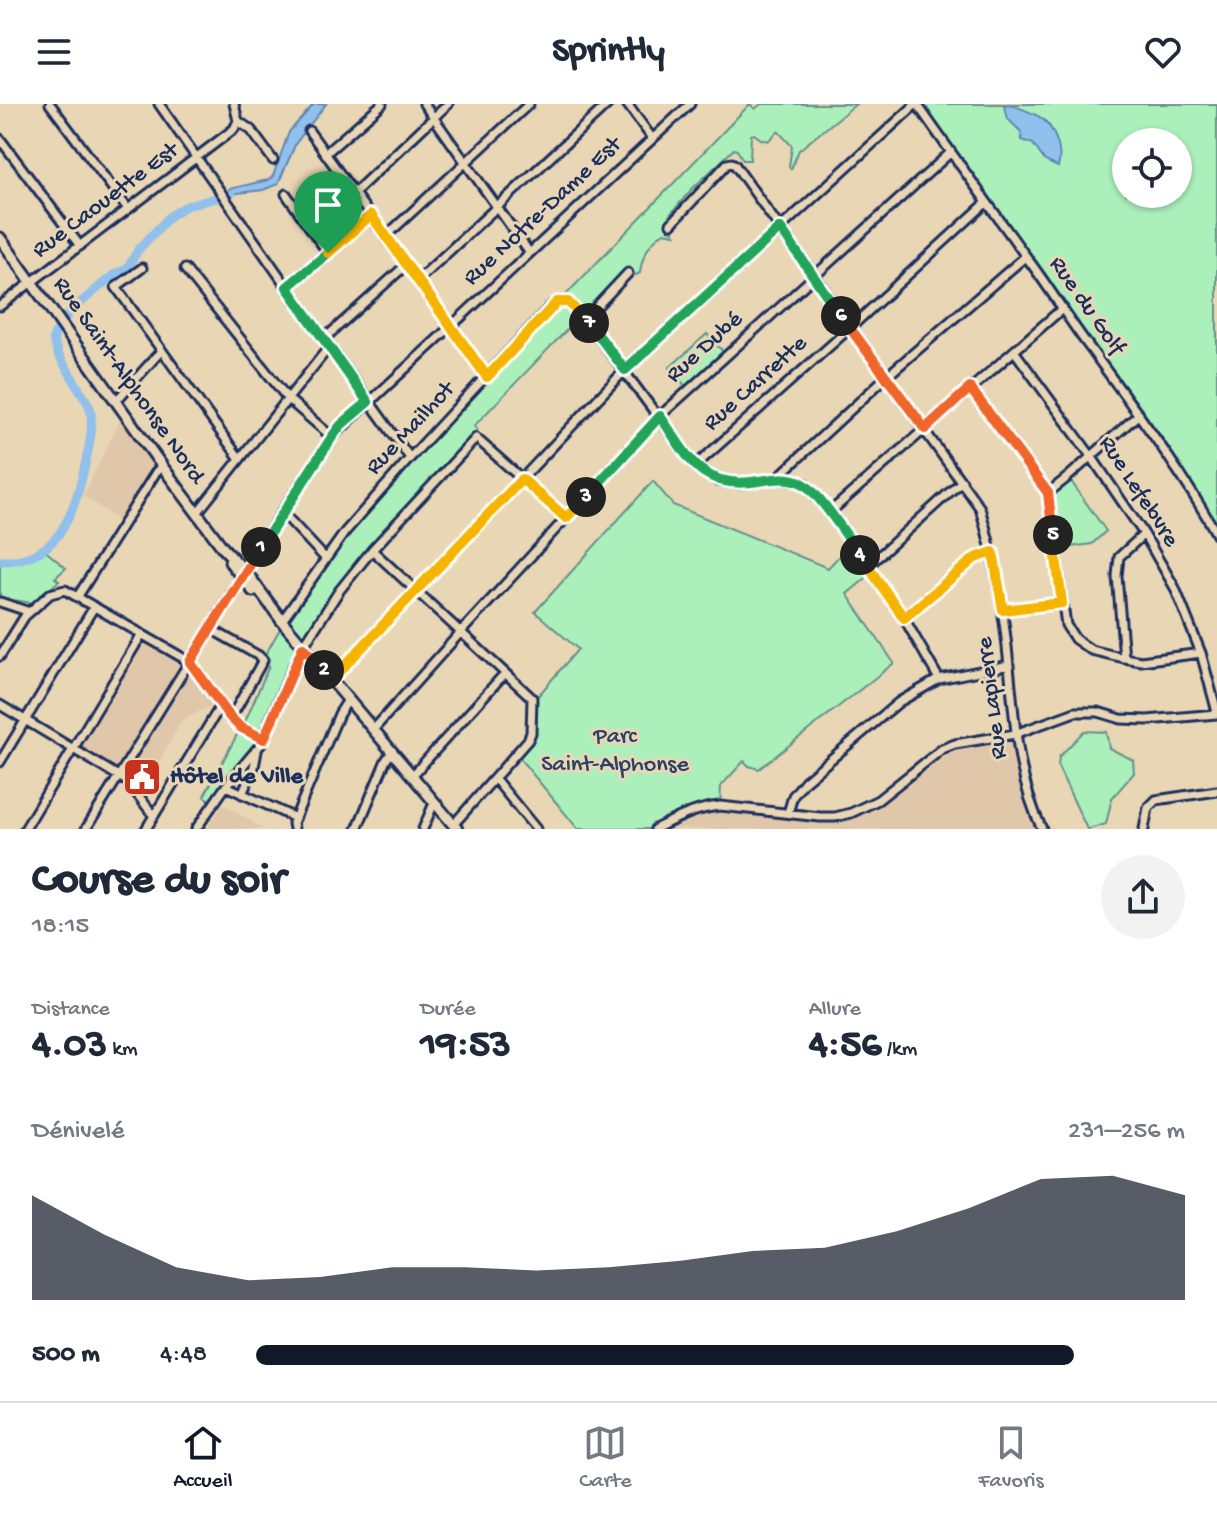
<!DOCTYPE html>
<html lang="fr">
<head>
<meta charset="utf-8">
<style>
	:root { --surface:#fff; --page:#f2f2f3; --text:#1f2937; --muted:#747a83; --line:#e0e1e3; --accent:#111827 }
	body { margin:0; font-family:"Gochi Hand",sans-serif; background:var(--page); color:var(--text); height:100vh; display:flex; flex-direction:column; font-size:30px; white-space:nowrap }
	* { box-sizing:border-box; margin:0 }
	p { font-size:26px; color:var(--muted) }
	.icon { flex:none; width:44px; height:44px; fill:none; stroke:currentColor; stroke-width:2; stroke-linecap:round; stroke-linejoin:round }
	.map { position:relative; height:725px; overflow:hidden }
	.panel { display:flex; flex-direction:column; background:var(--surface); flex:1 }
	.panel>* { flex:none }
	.controls { position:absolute; left:1112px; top:24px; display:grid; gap:16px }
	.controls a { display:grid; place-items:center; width:80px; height:80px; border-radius:50%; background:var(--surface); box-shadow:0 2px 6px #0004; font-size:40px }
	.pin { position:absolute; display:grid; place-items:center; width:68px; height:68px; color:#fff; margin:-82px -34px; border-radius:50% 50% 50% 0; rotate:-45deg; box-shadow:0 0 8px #0007 }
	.pin .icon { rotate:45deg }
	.km { position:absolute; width:40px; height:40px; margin:-20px; border-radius:50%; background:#222; color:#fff; font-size:22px; line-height:40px; text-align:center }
	.round { display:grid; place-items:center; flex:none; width:84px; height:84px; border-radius:42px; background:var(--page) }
	.headline { display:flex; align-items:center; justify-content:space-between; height:136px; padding:0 32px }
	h1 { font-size:44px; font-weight:800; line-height:60px }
	.metrics { display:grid; grid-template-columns:repeat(3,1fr); gap:12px; height:136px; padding:8px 32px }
	.metrics div { display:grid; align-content:center }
	.metrics b { font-size:40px; font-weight:800 }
	.metrics small { font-size:22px; font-weight:400 }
	.metrics p { font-size:22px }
	.chart { height:224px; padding:16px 32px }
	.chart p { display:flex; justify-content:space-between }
	.chart svg { width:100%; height:144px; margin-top:8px; fill:var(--accent); opacity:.7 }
	ul { padding:0 32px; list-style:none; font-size:26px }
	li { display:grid; grid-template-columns:128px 96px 1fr; align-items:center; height:60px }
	li i { height:20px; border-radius:10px; background:var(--accent) }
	header { display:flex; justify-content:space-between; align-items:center; height:104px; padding:0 32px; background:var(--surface); font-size:36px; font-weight:800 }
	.tab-bar { display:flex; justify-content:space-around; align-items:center; height:112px; border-top:2px solid var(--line); background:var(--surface); font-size:22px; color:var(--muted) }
	.tab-bar a { display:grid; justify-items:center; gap:4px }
	.tab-bar .selected { color:var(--accent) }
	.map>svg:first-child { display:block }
	.built { fill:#e0c7a9 }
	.green { fill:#abf0bb; stroke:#63908c; stroke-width:2; fill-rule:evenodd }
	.water { fill:#90c0eb; stroke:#6186b3; stroke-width:2 }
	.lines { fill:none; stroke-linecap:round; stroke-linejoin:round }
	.river { stroke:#90c0eb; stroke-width:9 }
	.minor-casing { stroke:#1b2f5e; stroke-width:13 }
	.major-casing { stroke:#1b2f5e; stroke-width:15 }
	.minor { stroke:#e9d6b4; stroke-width:7 }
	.major { stroke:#e9d6b4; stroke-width:9 }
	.split-1-casing { stroke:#fff; stroke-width:16 }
	.split-2-casing { stroke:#fff; stroke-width:16 }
	.split-3-casing { stroke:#fff; stroke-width:16 }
	.split-4-casing { stroke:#fff; stroke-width:16 }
	.split-5-casing { stroke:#fff; stroke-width:16 }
	.split-6-casing { stroke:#fff; stroke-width:16 }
	.split-7-casing { stroke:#fff; stroke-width:16 }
	.split-8-casing { stroke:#fff; stroke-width:16 }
	.split-1 { stroke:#22a559; stroke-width:10 }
	.split-2 { stroke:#f0652b; stroke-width:10 }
	.split-3 { stroke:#f5b400; stroke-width:10 }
	.split-4 { stroke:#22a559; stroke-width:10 }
	.split-5 { stroke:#f5b400; stroke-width:10 }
	.split-6 { stroke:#f0652b; stroke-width:10 }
	.split-7 { stroke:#22a559; stroke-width:10 }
	.split-8 { stroke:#f5b400; stroke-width:10 }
	.labels { text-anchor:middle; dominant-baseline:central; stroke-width:6; stroke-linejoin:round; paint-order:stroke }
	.street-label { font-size:24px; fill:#1b2f5e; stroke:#e9d6b4 }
	.park-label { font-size:24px; fill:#294267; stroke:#e9d6b4 }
	.poi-label { font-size:24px; font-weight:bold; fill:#1b2f5e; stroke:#e9d6b4; text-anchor:start }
</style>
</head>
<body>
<header><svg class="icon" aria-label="menu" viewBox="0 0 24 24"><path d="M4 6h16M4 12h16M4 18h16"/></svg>Sprintly<svg class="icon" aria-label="heart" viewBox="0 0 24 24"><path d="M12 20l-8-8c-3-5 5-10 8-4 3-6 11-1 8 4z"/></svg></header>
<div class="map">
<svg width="1217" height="725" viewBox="0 0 1217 725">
	<rect width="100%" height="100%" fill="#e9d6b4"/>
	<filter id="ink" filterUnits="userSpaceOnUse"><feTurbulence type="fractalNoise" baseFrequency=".0125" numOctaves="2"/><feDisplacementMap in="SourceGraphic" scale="16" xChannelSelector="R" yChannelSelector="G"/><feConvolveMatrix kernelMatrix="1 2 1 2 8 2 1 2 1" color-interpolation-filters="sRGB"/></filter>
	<g filter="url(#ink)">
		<path class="built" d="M124 309 162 362 124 421 83 391Z
			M143 532 191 562 217 599 182 616 156 663 136 653 124 673 74 645Z
			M1011 635 1021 689 1036 725H655L706 703 833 717 855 712 885 695 941 650 958 643Z
			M223 700 238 709 263 725H207Z"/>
		<path class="green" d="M750 0 755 5 761 0H856L799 46 791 65 789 62 792 42 778 27 768 37 761 35 754 30 751 31 750 56H743L737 46 734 45 691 86 669 112 668 119 675 130 664 128C649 139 642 151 640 169L636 171 628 166 586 211 583 209 474 322 477 326 359 456 337 483 304 536 288 517 343 435 556 201Z
			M917 0H1217V431L1200 400ZM1126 38H1178V90H1126Z
			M707 230 726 251 689 286 669 264Z
			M1068 373 1106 427 1092 440 1055 445 1048 389Z
			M653 377 673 401 828 464 849 441 870 471 847 490 894 559 759 665 749 662 744 657 721 682 720 702 706 703 656 725H578L516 650 528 636 532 599 578 545 535 508Z
			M43 445 66 464 55 474 59 477 33 499 0 494V457C16 457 29 453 43 445Z
			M281 523 299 544 294 557H289L264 616 268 618 263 627H261L245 618 269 562 264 553Z
			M239 627 257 638 258 643 212 697 204 692Z
			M1084 627 1106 628 1109 644 1133 656 1134 669 1112 694 1106 720 1089 725H1087L1058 663 1059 653Z"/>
		<path class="water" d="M314 0H326L296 39 278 80 263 86 230 90 229 85 268 76 273 72 289 28Z
			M1009 0C1019 4 1029 7 1038 12 1054 20 1063 47 1058 63L1045 57 1033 40 1022 36 1021 28 1008 15 1004 1Z"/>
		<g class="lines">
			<path class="river" d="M0 457C58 458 73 412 84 365 89 344 94 324 90 303L58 250 53 235 59 222 72 206 105 178 115 170 127 165 138 146 170 112 186 102 231 90"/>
			<defs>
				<path id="minor" d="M50 0 128 105
					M159 0 287 183 410 354
					M234 0 238 17 251 26 273 56
					M424 0 529 148
					M627 0 652 34
					M917 0C953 52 990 102 1027 154 1049 183 1068 215 1090 244 1134 305 1180 364 1217 431
					M309 27 487 273
					M0 35 80 142
					M326 49 382 0
					M354 89 448 0
					M286 90 328 149
					M671 120 727 60 732 59 735 61 980 404C995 455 1004 508 1009 562 1015 618 1017 674 1042 725
					M386 132 529 0
					M142 164 116 183 240 355
					M185 165 288 295 332 333
					M418 176 608 0
					M287 183 371 111
					M0 202 234 25 238 17
					M585 215 628 169
					M324 235 406 161
					M1015 248 1091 352 1144 430 1175 484 1201 549 1217 608
					M970 284 1048 389 1066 521 1075 535 1091 546 1124 554 1141 557 1201 549
					M116 297 161 247
					M695 362 850 224 986 99
					M776 375 886 273 1026 152
					M1048 389 1068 373 1139 310
					M282 408 325 454
					M830 408 1063 204
					M197 409 329 243
					M372 446 532 594 531 629 528 636 453 721
					M868 462 962 377
					M78 492 156 368 162 362
					M0 498 30 508
					M1003 506 1062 499
					M904 514 975 454 993 448
					M282 517 345 428 410 354 551 202C566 190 575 203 585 215L695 362 718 377 741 380 776 375 793 376 805 379 830 408 904 514 939 575
					M211 525 259 552 263 556 236 605 229 613
					M0 552 25 512 50 490 65 486 190 558 230 613 240 623 264 635
					M1124 554 1117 472 1119 453 1144 430
					M332 575 625 266 916 0
					M0 601 120 673 128 678 154 712
					M373 626 461 528 660 312 950 49
					M0 658 94 503
					M412 672 505 569
					M495 675 536 725
					M226 682 295 714
					M242 690 254 663 257 647
					M788 709 793 692 805 677 899 598 939 575 1009 561
					M25 725 142 530
					M86 725 282 408 332 333 690 0
					M146 725 221 601
					M196 725 226 682 261 640 303 543 339 487 372 446 476 334 566 414
					M294 725 293 719 339 610 348 596
					M357 725 386 656 392 648
					M423 725 434 699
					M655 725C677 714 696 704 720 702L820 713H835L851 709 878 696 942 645 955 640 1015 630 1075 608H1098L1121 615 1147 616 1217 610
					M1144 725 1148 704 1156 696 1217 687"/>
				<path id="major" d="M0 134 162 362 223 444 246 468 282 517 457 725
					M230 458 253 487"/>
			</defs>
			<use href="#minor" class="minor-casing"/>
			<use href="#major" class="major-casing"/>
			<use href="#minor" class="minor"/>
			<use href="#major" class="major"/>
		</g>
	</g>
	<g class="lines" filter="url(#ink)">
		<defs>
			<path id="split-1" d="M261 443 332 333 341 321 368 298 287 183 328 149"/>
			<path id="split-2" d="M261 443 190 558 230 613 240 623 264 635 303 543 324 566"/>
			<path id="split-3" d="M324 566 332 575 522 375 566 414 586 393"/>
			<path id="split-4" d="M586 393 660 312C689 354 701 387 759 377 773 375 789 372 802 379 817 386 849 435 860 451"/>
			<path id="split-5" d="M860 451 904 514 975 454 993 448 1003 506 1062 499 1053 431"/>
			<path id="split-6" d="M841 212 925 325 970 284 1048 389 1053 431"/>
			<path id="split-7" d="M589 219 625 266 780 124 841 212"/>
			<path id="split-8" d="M328 149 371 111 487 273 557 198H568L589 219"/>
		</defs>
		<use href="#split-1" class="split-1-casing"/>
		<use href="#split-2" class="split-2-casing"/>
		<use href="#split-3" class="split-3-casing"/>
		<use href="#split-4" class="split-4-casing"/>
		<use href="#split-5" class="split-5-casing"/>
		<use href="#split-6" class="split-6-casing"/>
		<use href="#split-7" class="split-7-casing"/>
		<use href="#split-8" class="split-8-casing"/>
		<use href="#split-1" class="split-1"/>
		<use href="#split-2" class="split-2"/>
		<use href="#split-3" class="split-3"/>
		<use href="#split-4" class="split-4"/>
		<use href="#split-5" class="split-5"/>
		<use href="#split-6" class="split-6"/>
		<use href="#split-7" class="split-7"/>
		<use href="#split-8" class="split-8"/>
	</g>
	<defs>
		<symbol id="civic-square" viewBox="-11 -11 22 22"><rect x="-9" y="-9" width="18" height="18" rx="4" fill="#c8321e" stroke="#e9d6b4"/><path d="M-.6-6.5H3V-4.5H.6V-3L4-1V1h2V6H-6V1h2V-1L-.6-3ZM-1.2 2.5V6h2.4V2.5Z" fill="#fff"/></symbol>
	</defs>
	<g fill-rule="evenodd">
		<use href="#civic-square" x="120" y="651" width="44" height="44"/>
	</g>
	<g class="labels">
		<g class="street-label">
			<text transform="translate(106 97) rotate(-37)">Rue Caouette Est</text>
			<text transform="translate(543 108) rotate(-43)">Rue Notre-Dame Est</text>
			<text transform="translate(1086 202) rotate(55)">Rue du Golf</text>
			<text transform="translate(705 244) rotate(-42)">Rue Dubé</text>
			<text transform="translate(128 277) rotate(55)">Rue Saint-Alphonse Nord</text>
			<text transform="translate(756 280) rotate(-42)">Rue Carrette</text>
			<text transform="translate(411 325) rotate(-47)">Rue Mailhot</text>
			<text transform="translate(1138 388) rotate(57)">Rue Lefebvre</text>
			<text transform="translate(993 594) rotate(-97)">Rue Lapierre</text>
		</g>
		<g class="park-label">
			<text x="615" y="633">Parc<tspan x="615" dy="28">Saint-Alphonse</tspan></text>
		</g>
		<g class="poi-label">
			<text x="170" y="673">Hôtel de Ville</text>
		</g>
	</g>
</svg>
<div class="controls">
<a><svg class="icon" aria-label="locate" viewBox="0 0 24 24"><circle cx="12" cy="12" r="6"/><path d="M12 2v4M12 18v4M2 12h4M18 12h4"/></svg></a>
</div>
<div class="pin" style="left:328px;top:149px;background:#1e9e55"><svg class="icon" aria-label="arrive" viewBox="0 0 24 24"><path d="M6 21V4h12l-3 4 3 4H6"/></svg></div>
<b class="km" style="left:261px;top:443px">1</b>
<b class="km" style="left:324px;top:566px">2</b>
<b class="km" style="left:586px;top:393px">3</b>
<b class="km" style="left:860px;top:451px">4</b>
<b class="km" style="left:1053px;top:431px">5</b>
<b class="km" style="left:841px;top:212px">6</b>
<b class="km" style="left:589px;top:219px">7</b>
</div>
<section class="panel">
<div class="headline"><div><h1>Course du soir</h1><p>18:15</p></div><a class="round"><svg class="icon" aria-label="share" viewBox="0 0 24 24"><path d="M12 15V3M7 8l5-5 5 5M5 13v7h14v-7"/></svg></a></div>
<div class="metrics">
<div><p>Distance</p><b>4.03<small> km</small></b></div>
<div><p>Durée</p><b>19:53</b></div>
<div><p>Allure</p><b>4:56<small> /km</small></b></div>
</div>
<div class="chart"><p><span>Dénivelé</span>231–256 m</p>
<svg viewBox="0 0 160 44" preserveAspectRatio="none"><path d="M0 44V12L10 24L20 34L30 38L40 37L50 34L60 34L70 35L80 34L90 32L100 29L110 28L120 23L130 16L140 7L150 6L160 12V44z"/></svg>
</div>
<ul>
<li><b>500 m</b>4:48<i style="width:88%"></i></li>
</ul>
</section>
<nav class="tab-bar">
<a class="selected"><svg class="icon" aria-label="home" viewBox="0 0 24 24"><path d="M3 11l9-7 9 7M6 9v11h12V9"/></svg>Accueil</a>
<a><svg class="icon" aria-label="map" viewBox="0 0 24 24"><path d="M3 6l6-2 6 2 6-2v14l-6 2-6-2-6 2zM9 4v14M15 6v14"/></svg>Carte</a>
<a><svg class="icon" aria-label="saved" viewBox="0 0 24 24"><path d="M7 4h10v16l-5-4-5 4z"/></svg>Favoris</a>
</nav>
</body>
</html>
